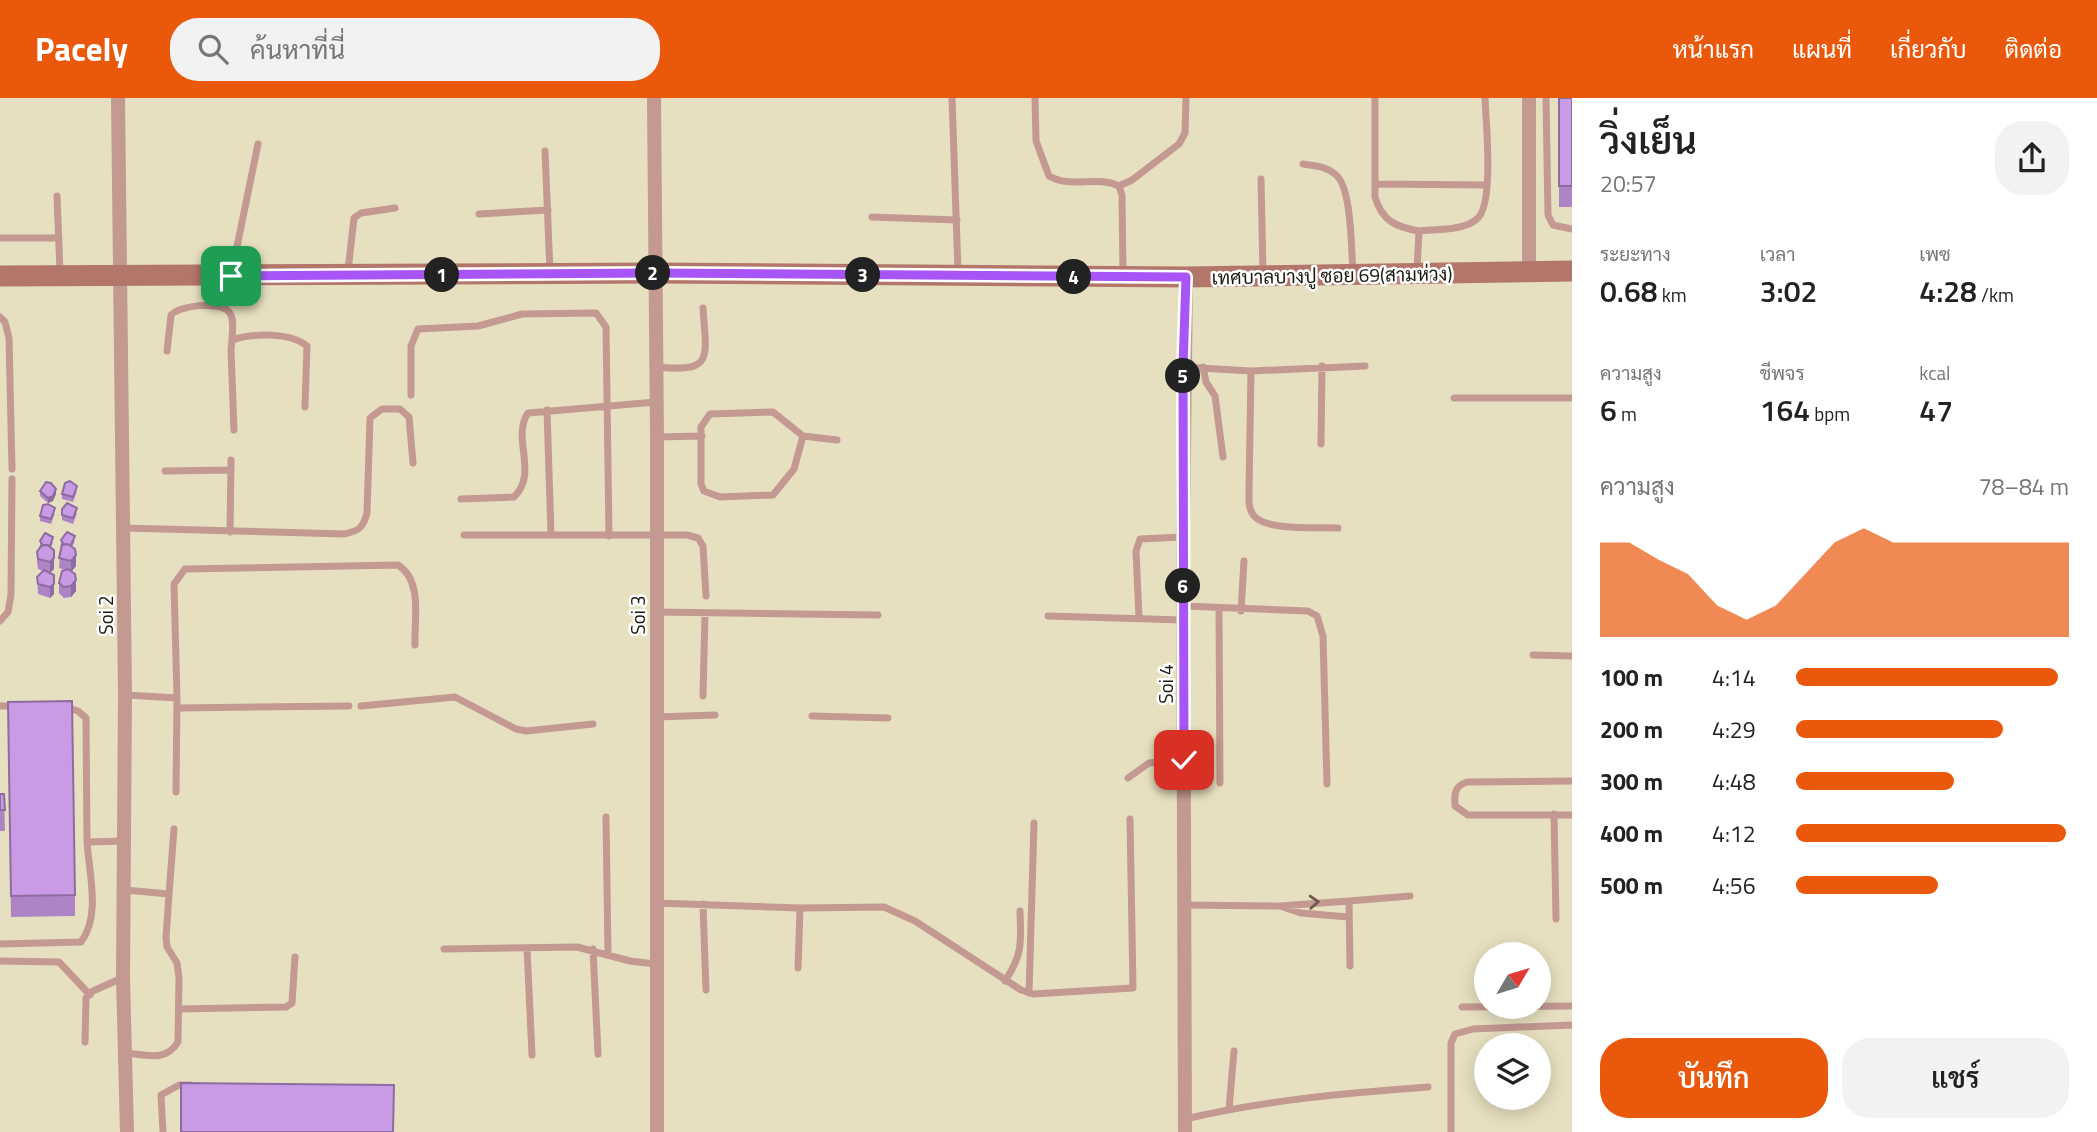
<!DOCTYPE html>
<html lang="th">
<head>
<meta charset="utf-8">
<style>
	:root { --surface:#fff; --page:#f2f2f2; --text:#222; --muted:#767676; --accent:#ea580c }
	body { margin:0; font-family:"Titillium Web",Sarabun,sans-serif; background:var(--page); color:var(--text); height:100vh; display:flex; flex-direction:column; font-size:26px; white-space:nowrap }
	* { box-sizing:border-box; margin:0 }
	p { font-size:23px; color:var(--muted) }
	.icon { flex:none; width:38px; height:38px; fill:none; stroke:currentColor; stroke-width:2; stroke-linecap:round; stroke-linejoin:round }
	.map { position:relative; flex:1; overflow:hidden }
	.side { display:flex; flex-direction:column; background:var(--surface); width:525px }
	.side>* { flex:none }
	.needle { width:46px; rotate:52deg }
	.fabs { position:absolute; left:1474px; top:844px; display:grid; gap:14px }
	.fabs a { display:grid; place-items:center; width:77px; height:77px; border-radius:50%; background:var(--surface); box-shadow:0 4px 18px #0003; font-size:35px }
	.pin { position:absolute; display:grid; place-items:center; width:60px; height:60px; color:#fff; margin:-30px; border-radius:14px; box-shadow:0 4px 10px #0006 }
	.km { position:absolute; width:35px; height:35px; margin:-18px; border-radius:50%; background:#222; color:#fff; font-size:19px; line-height:35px; text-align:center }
	.round { display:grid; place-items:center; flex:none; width:74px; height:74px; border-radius:28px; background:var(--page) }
	.head { display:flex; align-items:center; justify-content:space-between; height:119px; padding:0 28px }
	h1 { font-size:38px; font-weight:600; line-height:52px }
	.metrics { display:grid; grid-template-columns:repeat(3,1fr); gap:10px; height:119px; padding:7px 28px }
	.metrics div { display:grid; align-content:center }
	.metrics b { font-size:30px; font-weight:600 }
	.metrics small { font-size:19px; font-weight:400 }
	.metrics p { font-size:19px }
	.chart { height:196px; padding:14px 28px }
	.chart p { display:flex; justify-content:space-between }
	.chart svg { width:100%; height:126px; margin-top:7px; fill:var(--accent); opacity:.7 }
	.cta { display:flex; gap:14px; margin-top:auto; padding:14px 28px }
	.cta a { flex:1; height:80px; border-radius:28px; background:var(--accent); color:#fff; font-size:28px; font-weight:600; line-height:80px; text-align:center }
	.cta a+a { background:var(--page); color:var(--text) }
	ul { padding:0 28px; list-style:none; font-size:23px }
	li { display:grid; grid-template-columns:112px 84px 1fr; align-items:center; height:52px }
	li i { height:18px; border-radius:9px; background:var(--accent) }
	header { display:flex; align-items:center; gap:42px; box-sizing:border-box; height:98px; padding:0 35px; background:var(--accent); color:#fff }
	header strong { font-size:33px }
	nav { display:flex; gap:38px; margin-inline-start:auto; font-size:24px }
	.search { width:490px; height:63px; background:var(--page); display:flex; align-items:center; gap:18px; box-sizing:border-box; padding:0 24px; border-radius:28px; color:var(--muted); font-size:26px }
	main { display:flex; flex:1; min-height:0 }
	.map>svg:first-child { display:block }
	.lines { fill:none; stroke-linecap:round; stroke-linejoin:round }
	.lane { stroke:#c39991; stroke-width:7 }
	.street { stroke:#c39991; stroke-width:14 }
	.secondary { stroke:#b3766b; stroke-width:21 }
	.wall { fill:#ad85c5 }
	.shaded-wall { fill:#8d6ca0 }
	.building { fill:#c99be5; stroke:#8d6ca0; stroke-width:2 }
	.oneway { stroke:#6f584f }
	.route-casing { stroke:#fff; stroke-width:14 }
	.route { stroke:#a855f7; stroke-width:9 }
	.labels { text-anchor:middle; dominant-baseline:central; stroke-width:5; stroke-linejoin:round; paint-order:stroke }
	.street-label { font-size:19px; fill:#1b180d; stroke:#fff }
</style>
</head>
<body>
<header>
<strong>Pacely</strong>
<div class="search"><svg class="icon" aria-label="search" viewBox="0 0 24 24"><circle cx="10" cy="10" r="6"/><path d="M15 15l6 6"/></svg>ค้นหาที่นี่</div>
<nav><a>หน้าแรก</a><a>แผนที่</a><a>เกี่ยวกับ</a><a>ติดต่อ</a></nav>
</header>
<main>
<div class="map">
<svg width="1572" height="1034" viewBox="0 0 1572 1034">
	<rect width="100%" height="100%" fill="#e7e0c0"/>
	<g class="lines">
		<path class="lane" d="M952 0 958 174
			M1035 0 1036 43 1049 78C1071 91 1097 77 1119 88L1122 97 1123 175
			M1375 0V99C1382 123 1396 129 1419 133L1417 172
			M1546 0 1548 117 1553 127 1572 131
			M545 53 550 174
			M1303 66C1314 68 1326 68 1335 76 1352 88 1351 151 1353 174
			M1261 81 1263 175
			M1375 86 1487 87
			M1119 88 1132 82 1179 46 1185 35 1186 0
			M57 98 60 174
			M479 116 548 112
			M872 119 957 122
			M1419 133C1436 131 1465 133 1478 120 1494 104 1486 24 1485 0
			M0 140H59
			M232 173 258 46
			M348 173 354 120 361 115 395 110
			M0 219 5 224 9 240 12 371
			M167 253 171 217C180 207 220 203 229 214 235 221 232 233 232 242
			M657 269C715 275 706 259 703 210
			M1184 269 1251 273 1249 393C1249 402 1248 412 1255 419 1270 433 1317 429 1338 430
			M1203 269 1206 284 1215 298 1223 359
			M1251 273 1365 268
			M411 297V248L418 231 478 228 522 216 596 215 606 229 609 438
			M1454 300H1572
			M547 312 551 437
			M234 332 231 252 232 242C253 235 290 234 307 248L305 309
			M803 338 794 371 773 397 720 399 704 393 701 386V329L710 316 773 314 803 338 837 342
			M657 339 702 338
			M1321 346 1322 268
			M165 373 231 372
			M461 401 514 399C539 375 511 340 528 315L656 304
			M124 430 344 436C359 433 363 430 367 415L370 320 382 311H400L409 319 413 365
			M230 434 231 362
			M464 437H687L698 440 703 448 706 498
			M1184 508 1308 513 1317 518 1323 538 1327 686
			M1219 511 1220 685
			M1241 513 1244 463
			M657 514 878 517
			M1048 518 1183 522
			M1139 520 1136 453 1140 441 1183 439
			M0 523 8 514 11 497 12 381
			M1533 557 1572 558
			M126 597 177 600 176 694
			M703 598 705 515
			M177 600 174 486 185 471 398 467C423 483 414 521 415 547
			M0 608H16
			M63 608 78 613 86 620 87 744 124 743
			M361 608 455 599 516 631 526 633 593 626
			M177 610 349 608
			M812 618 888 620
			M657 619 715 617
			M1128 680 1149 665 1184 662
			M1572 683 1467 684C1455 688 1454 695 1455 708L1468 717H1572
			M1554 716 1556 821
			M606 719 608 856
			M125 792 169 796 166 839 167 849 177 865 179 880 178 944C166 964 147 957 126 955
			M169 796 174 731
			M656 805 800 810 884 809 915 823 1021 892 1033 896 1133 890 1130 721
			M703 806 706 892
			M1184 807 1280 808 1349 803
			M1283 809 1301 815 1348 819
			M0 846 81 844C101 818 89 775 87 744
			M527 850 532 957
			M444 851 577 849 630 863 655 866
			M593 851 598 956
			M0 863 59 864 90 897
			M1350 868 1349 803 1410 798
			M798 870 800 810
			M1005 883C1023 856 1021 844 1020 813
			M1029 895 1034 725
			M1462 909 1572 908
			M179 911 286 909 292 905 295 859
			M85 944 86 900 93 893 122 880
			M1229 1011 1234 953
			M1185 1021C1266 1002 1346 995 1428 989
			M163 1034 161 997 179 987H190
			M1451 1034V945L1455 936 1473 931 1572 927"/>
		<path class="street" d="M118 0 125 597 123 880 127 1034
			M654 0 657 339V1034
			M1529 0V174
			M1185 1034 1183 439 1186 179"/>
		<path class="secondary" d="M0 178 655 175 1186 179 1572 173"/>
	</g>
	<path class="wall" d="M1559 0H1572V109H1559Z
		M40 393 56 396 53 403 48 405 40 398Z
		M77 393 73 404 62 401V396Z
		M62 411 77 415 73 426 62 422Z
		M55 415 51 426 40 423V418Z
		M61 442 75 443 72 449 76 468 71 474 76 493 71 499 64 500 59 495V485L65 472 59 470Z
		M40 443 53 444 51 450 54 452V471L50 475 47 474 54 477V496L50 500 38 496 37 479 43 473 38 471 37 464V454L40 449Z
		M8 625 75 797V818L11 819Z
		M0 696H4L5 733H0Z"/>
	<path class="shaded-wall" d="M56 391V396L53 403 48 405V400Z
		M76 457V468L71 474V463Z
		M54 460V471L50 475V464Z
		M76 482V493L71 499V488Z
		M54 486V496L50 500V489Z"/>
	<path class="building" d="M1559 0H1572V88H1559Z
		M70 383 77 388 73 399 62 396 65 385Z
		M46 384 51 385 56 391 53 398 48 400 40 393Z
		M67 405 77 410 73 420 62 417V411Z
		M48 406 55 410 51 421 40 418 43 407Z
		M67 434 75 438 71 447 64 446 61 442Z
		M45 435 53 439 50 448 47 447H43L40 443Z
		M68 446 75 451 76 457 71 463 59 460 62 447Z
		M47 447 54 452V460L50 464 38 461 37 454 41 448Z
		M68 471 75 476 76 482 71 488 64 489 59 485 62 473Z
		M44 472 54 477V486L50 489 38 486 37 479Z
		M72 603 75 797 11 798 8 604Z
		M0 696H4L5 712H0Z
		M181 985 394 987 393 1034H181Z"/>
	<defs><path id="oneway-chevron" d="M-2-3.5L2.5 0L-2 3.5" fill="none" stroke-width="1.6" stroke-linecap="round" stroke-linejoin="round" transform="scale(1.75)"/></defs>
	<use class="oneway" href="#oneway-chevron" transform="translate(1314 804) rotate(-3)"/>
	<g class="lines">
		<defs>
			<path id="route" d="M231 178 655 175 1186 179 1183 269 1184 662"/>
		</defs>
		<use href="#route" class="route-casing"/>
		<use href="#route" class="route"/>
	</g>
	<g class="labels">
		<g class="street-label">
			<text transform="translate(1332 177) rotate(-1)">เทศบาลบางปู ซอย 69(สามห่วง)</text>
			<text transform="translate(105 517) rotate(-90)">Soi 2</text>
			<text transform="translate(637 517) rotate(-90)">Soi 3</text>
			<text transform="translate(1165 586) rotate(-90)">Soi 4</text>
		</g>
	</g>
</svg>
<div class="fabs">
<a><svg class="needle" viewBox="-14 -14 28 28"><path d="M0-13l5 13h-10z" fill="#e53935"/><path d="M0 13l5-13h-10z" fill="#767676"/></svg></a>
<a><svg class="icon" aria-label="layers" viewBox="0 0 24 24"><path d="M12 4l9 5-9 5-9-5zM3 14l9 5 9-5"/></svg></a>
</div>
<div class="pin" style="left:231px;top:178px;background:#1e9e55"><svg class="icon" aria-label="arrive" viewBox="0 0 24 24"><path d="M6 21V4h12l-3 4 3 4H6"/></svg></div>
<div class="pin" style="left:1184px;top:662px;background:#d93025"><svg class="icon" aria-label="check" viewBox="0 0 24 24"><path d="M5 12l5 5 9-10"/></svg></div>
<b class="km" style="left:442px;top:177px">1</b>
<b class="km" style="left:653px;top:175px">2</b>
<b class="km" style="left:863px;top:177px">3</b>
<b class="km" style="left:1074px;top:179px">4</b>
<b class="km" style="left:1183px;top:278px">5</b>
<b class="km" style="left:1183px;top:488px">6</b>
</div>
<section class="side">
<div class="head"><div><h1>วิ่งเย็น</h1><p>20:57</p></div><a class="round"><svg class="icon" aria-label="share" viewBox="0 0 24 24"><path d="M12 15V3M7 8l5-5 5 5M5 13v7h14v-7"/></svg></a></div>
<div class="metrics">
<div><p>ระยะทาง</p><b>0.68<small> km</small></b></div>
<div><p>เวลา</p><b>3:02</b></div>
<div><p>เพซ</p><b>4:28<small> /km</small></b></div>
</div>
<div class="metrics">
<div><p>ความสูง</p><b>6<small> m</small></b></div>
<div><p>ชีพจร</p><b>164<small> bpm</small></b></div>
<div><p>kcal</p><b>47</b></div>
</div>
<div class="chart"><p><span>ความสูง</span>78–84 m</p>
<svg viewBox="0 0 160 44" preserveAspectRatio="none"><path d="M0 44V11L10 11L20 17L30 22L40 33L50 38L60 33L70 22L80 11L90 6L100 11L110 11L120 11L130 11L140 11L150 11L160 11V44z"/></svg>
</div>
<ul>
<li><b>100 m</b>4:14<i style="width:96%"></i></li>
<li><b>200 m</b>4:29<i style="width:76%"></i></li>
<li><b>300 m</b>4:48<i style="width:58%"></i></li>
<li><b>400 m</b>4:12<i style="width:99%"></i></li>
<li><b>500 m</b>4:56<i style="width:52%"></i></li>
</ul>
<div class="cta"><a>บันทึก</a><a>แชร์</a></div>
</section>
</main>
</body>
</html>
